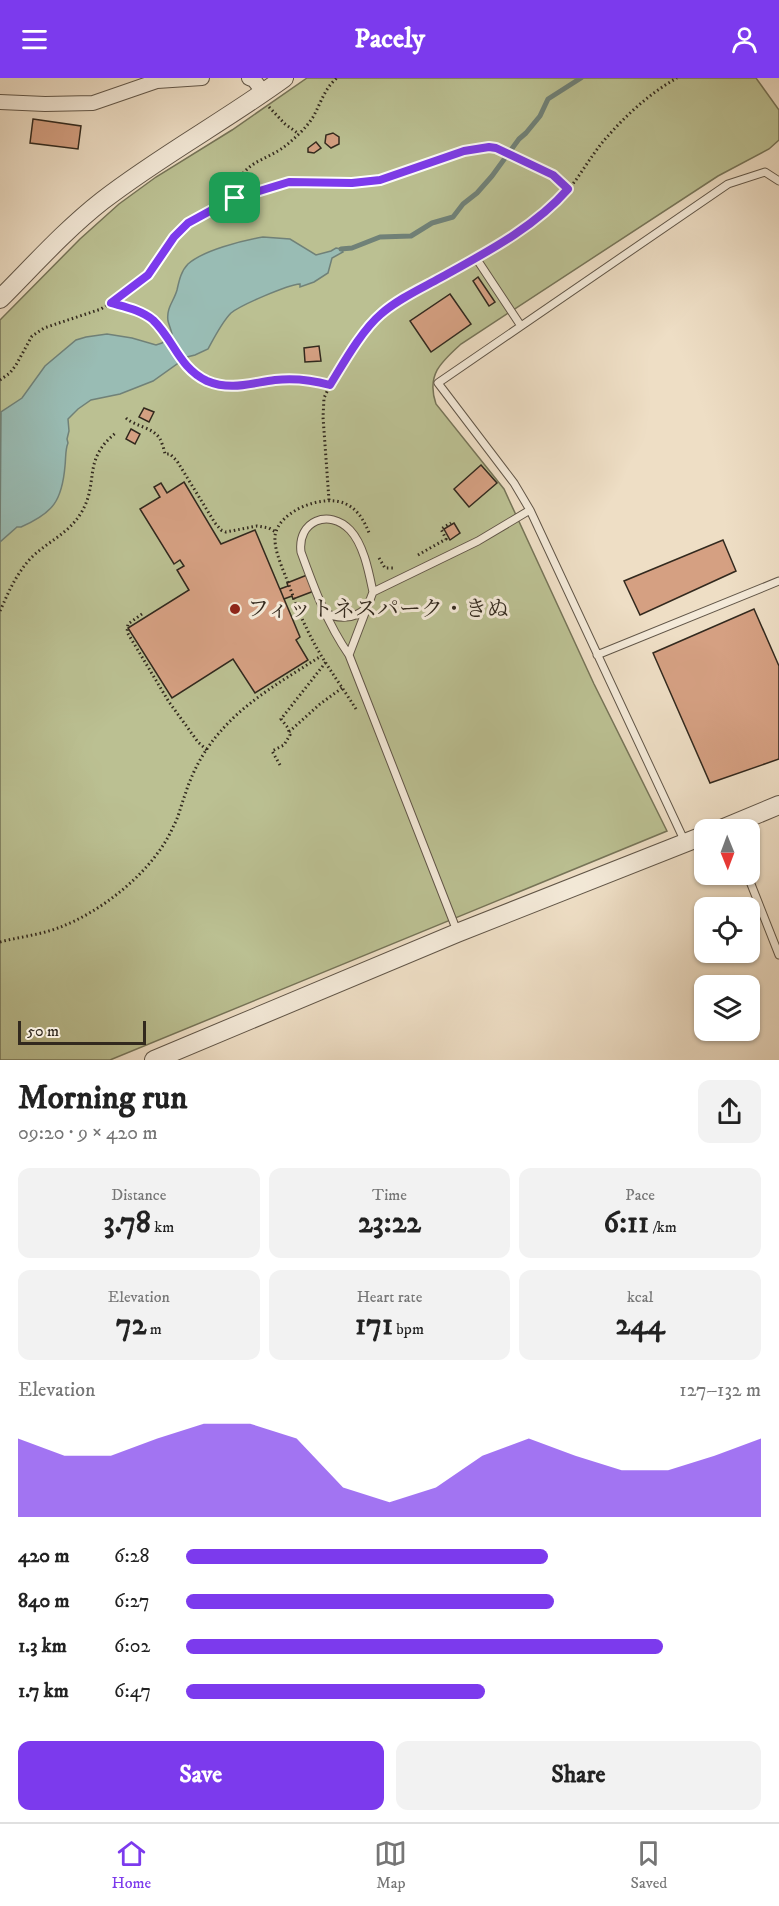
<!DOCTYPE html>
<html lang="en">
<head>
<meta charset="utf-8">
<style>
	:root { --surface:#fff; --page:#f2f2f2; --text:#222; --muted:#767676; --line:#e0e0e0; --accent:#7c3aed }
	body { margin:0; font-family:"IM FELL DW Pica","Noto Serif JP",serif; background:var(--page); color:var(--text); height:100vh; display:flex; flex-direction:column; font-size:22px; white-space:nowrap }
	* { box-sizing:border-box; margin:0 }
	p { font-size:20px; color:var(--muted) }
	.icon { flex:none; width:33px; height:33px; fill:none; stroke:currentColor; stroke-width:2; stroke-linecap:round; stroke-linejoin:round }
	.map { position:relative; height:982px; overflow:hidden }
	.details { display:flex; flex-direction:column; background:var(--surface); flex:1 }
	.details>* { flex:none }
	.needle { width:39px; rotate:179deg }
	.controls { position:absolute; left:694px; top:741px; display:grid; gap:12px }
	.controls a { display:grid; place-items:center; width:66px; height:66px; border-radius:12px; background:var(--surface); box-shadow:0 2px 4px #0004; font-size:30px }
	.scale { position:absolute; left:18px; bottom:15px; width:128px; box-sizing:border-box; padding-left:6px; border:3px solid #32291e; border-top:0; font-size:16px; line-height:21px; white-space:nowrap; color:#32291e; -webkit-text-stroke:4px #f4ead9; paint-order:stroke }
	.pin { position:absolute; display:grid; place-items:center; width:51px; height:51px; color:#fff; margin:-26px; border-radius:12px; box-shadow:0 3px 9px #0006 }
	.round { display:grid; place-items:center; flex:none; width:63px; height:63px; border-radius:12px; background:var(--page) }
	.head { display:flex; align-items:center; justify-content:space-between; height:102px; padding:0 18px }
	h1 { font-size:33px; font-weight:700; line-height:45px }
	.metrics { display:grid; grid-template-columns:repeat(3,1fr); gap:9px; height:102px; padding:6px 18px }
	.metrics div { display:grid; align-content:center; border-radius:12px; background:var(--page); text-align:center }
	.metrics b { font-size:30px; font-weight:700 }
	.metrics small { font-size:16px; font-weight:400 }
	.metrics p { font-size:16px }
	.chart { height:168px; padding:12px 18px }
	.chart p { display:flex; justify-content:space-between }
	.chart svg { width:100%; height:108px; margin-top:6px; fill:var(--accent); opacity:.7 }
	.action { display:flex; gap:12px; margin-top:auto; padding:12px 18px }
	.action a { flex:1; height:69px; border-radius:12px; background:var(--accent); color:#fff; font-size:24px; font-weight:700; line-height:69px; text-align:center }
	.action a+a { background:var(--page); color:var(--text) }
	ul { padding:0 18px; list-style:none; font-size:20px }
	li { display:grid; grid-template-columns:96px 72px 1fr; align-items:center; height:45px }
	li i { height:15px; border-radius:8px; background:var(--accent) }
	header { display:flex; justify-content:space-between; align-items:center; height:78px; padding:0 18px; background:var(--accent); color:#fff; font-size:27px; font-weight:700 }
	.tab-bar { display:flex; justify-content:space-around; align-items:center; height:84px; border-top:2px solid var(--line); background:var(--surface); font-size:16px; color:var(--muted) }
	.tab-bar a { display:grid; justify-items:center; gap:3px }
	.tab-bar .selected { color:var(--accent) }
	.map>svg:first-child { display:block }
	.green { fill:#bbc092; stroke:#767458; stroke-width:1.5 }
	.water { fill:#99bcb4; stroke:#708178; stroke-width:1.5 }
	.lines { fill:none; stroke-linecap:round; stroke-linejoin:round }
	.stream { stroke:#708178; stroke-width:5 }
	.building { fill:#d5a082; stroke:#32291e; stroke-width:1.5 }
	.service-casing { stroke:#615648; stroke-width:9 }
	.minor-casing { stroke:#615648; stroke-width:16 }
	.tertiary-casing { stroke:#615648; stroke-width:20 }
	.path { stroke:#32291e; stroke-width:3; stroke-dasharray:1.5 3; stroke-linecap:butt }
	.service { stroke:#f4ead9; stroke-width:7 }
	.minor { stroke:#f4ead9; stroke-width:14 }
	.tertiary { stroke:#f4ead9; stroke-width:18 }
	.route-casing { stroke:#fff; stroke-width:12 }
	.route { stroke:#7c3aed; stroke-width:8 }
	.poi-dot { fill:#8f2418; stroke:#f4ead9; stroke-width:2 }
	.labels { text-anchor:middle; dominant-baseline:central; stroke-width:6; stroke-linejoin:round; paint-order:stroke }
	.poi-label { font-size:22px; fill:#32291e; stroke:#f4ead9; text-anchor:start }
</style>
</head>
<body>
<header><svg class="icon" aria-label="menu" viewBox="0 0 24 24"><path d="M4 6h16M4 12h16M4 18h16"/></svg>Pacely<svg class="icon" aria-label="person" viewBox="0 0 24 24"><circle cx="12" cy="8" r="4"/><path d="M4 21q1-7 8-7t8 7"/></svg></header>
<div class="map">
<svg width="779" height="982" viewBox="0 0 779 982">
	<rect width="100%" height="100%" fill="#eedec5"/>
	<filter id="stains"><feTurbulence type="fractalNoise" baseFrequency=".00333" numOctaves="4"/><feColorMatrix values="0 0 0 0 .2 0 0 0 0 .09 0 0 0 0 .02 0 0 0 .5 -.17"/></filter>
	<radialGradient id="worn" r=".72"><stop offset=".6" stop-color="#630" stop-opacity="0"/><stop offset="1" stop-color="#630" stop-opacity=".3"/></radialGradient>
	<path class="green" d="M307 0H756L779 32V62L769 71 718 98 461 266C441 284 426 297 436 326L504 411 594 606 667 753 110 982H0V242L80 161 119 126 156 99 232 52Z"/>
	<path class="water" d="M263 159 290 161 316 177 331 173 336 170 341 171 343 174 332 180 328 195 314 204 300 209V206C287 207 241 227 231 235 222 244 214 260 208 271L195 277 187 279 153 303 120 316 91 322 78 331 68 341 69 353 67 361 68 365C65 372 66 380 65 388 62 423 53 435 21 449H17L0 464 1 334 22 320 45 288 76 262 86 259 107 256 132 260 156 267 162 265 172 256C171 251 169 247 168 243 166 230 174 223 177 212 179 203 181 193 188 186 204 172 241 163 263 159Z"/>
	<g class="lines">
		<path class="stream" d="M341 171 352 170 380 159 411 158 432 145 453 139 463 126 477 115 492 98 519 61 526 55 540 38 548 21 581 0"/>
	</g>
	<path class="building" d="M33 41 81 48 78 71 30 65Z
		M333 55 339 59V66L331 70 325 65 326 57Z
		M316 64 321 70 314 75 308 74V70Z
		M478 199 495 224 489 228 473 203Z
		M450 216 471 246 431 274 410 243Z
		M319 268 321 283 305 284 304 270Z
		M144 330 154 334 149 344 139 339Z
		M131 351 140 356 135 366 126 361Z
		M481 387 497 405 469 429 454 411Z
		M184 404 221 466 255 452 300 559 296 562 308 582 255 615 233 581 172 620 128 550 189 512 177 492 184 488 180 482 174 486 140 431 160 419 154 409 161 405 167 415Z
		M454 445 460 455 450 462 444 451Z
		M723 462 736 493 640 537 624 503Z
		M307 497 314 513 293 521 292 518 284 521 280 511 288 508 287 505Z
		M754 531 779 588V681L710 705 653 575Z"/>
	<g class="lines">
		<defs>
			<path id="service" d="M476 180 521 248
				M324 534C338 542 355 541 366 530
				M349 577C327 545 314 510 301 474 297 443 329 430 350 452 364 467 369 495 373 514
				M597 577 779 503
				M685 764 530 432 514 405 438 305 728 106 765 94 779 103
				M747 796 779 877
				M457 853 349 577 373 514 478 463 530 432"/>
			<path id="minor" d="M249 0 254 2 264 15
				M0 24 45 26 93 25 157 3 202 0"/>
			<path id="tertiary" d="M0 221C33 188 65 152 102 123 160 78 225 43 284 0
				M719 752 779 727
				M154 982 457 855 705 757"/>
		</defs>
		<use href="#service" class="service-casing"/>
		<use href="#minor" class="minor-casing"/>
		<use href="#tertiary" class="tertiary-casing"/>
		<path class="path" d="M269 29 285 46 299 56
			M235 121C238 80 266 86 290 64 298 57 307 49 313 39 321 25 324 11 337 0
			M485 174C511 158 538 142 560 121 576 105 587 84 601 66 622 41 648 16 677 0
			M111 225C125 229 141 232 153 242 173 262 180 291 207 303 231 313 251 305 275 302 293 300 312 302 330 307
			M0 302 10 295 16 287 32 258 44 250 101 231 117 221 148 197 174 159 187 145 230 122 289 104 352 105 380 102 464 73 476 70H496L553 97 568 111
			M126 340C136 349 153 349 160 361 162 365 164 371 165 376H170L177 383 215 445 221 452 226 454 257 448 269 450 276 454
			M329 422 323 339 324 320 330 307 373 244 382 235 409 218 467 185
			M418 477 446 461 441 451 451 445
			M379 480 385 490H393
			M0 533C9 513 17 494 33 478 49 463 69 455 81 435 100 404 81 382 117 354
			M142 536 128 546 127 554 169 624 198 664 207 672
			M356 631C339 604 319 578 306 549 298 534 293 517 287 502 282 489 274 472 275 458 278 433 324 415 346 426 359 432 365 445 370 457
			M289 654 320 626 342 610
			M280 687 272 673 284 667 290 657 288 650 281 641 326 584
			M0 864C19 859 39 857 58 850 102 834 155 792 174 747 179 738 181 727 185 717 192 694 204 672 220 654 247 622 287 600 321 578"/>
		<use href="#service" class="service"/>
		<use href="#minor" class="minor"/>
		<use href="#tertiary" class="tertiary"/>
	</g>
	<g class="lines">
		<defs>
			<path id="route" d="M489 69 496 70 553 97 568 111C534 150 485 175 440 200 420 211 398 221 381 236 362 252 343 286 330 307 312 302 293 300 275 302 251 305 231 313 207 303 179 290 174 262 153 242 141 232 125 229 111 225L148 197 174 159 188 145 230 122 289 104 352 105 380 102 464 73Z"/>
		</defs>
		<use href="#route" class="route-casing"/>
		<use href="#route" class="route"/>
	</g>
	<circle class="poi-dot" cx="235" cy="531" r="6"/>
	<g class="labels">
		<g class="poi-label">
			<text x="247" y="531">フィットネスパーク・きぬ</text>
		</g>
	</g>
	<rect width="100%" height="100%" filter="url(#stains)"/>
	<rect width="100%" height="100%" fill="url(#worn)"/>
</svg>
<div class="controls">
<a><svg class="needle" viewBox="-14 -14 28 28"><path d="M0-13l5 13h-10z" fill="#e53935"/><path d="M0 13l5-13h-10z" fill="#767676"/></svg></a>
<a><svg class="icon" aria-label="locate" viewBox="0 0 24 24"><circle cx="12" cy="12" r="6"/><path d="M12 2v4M12 18v4M2 12h4M18 12h4"/></svg></a>
<a><svg class="icon" aria-label="layers" viewBox="0 0 24 24"><path d="M12 4l9 5-9 5-9-5zM3 14l9 5 9-5"/></svg></a>
</div>
<div class="scale">50 m</div>
<div class="pin" style="left:235px;top:120px;background:#1e9e55"><svg class="icon" aria-label="arrive" viewBox="0 0 24 24"><path d="M6 21V4h12l-3 4 3 4H6"/></svg></div>
</div>
<section class="details">
<div class="head"><div><h1>Morning run</h1><p>09:20 · 9 × 420 m</p></div><a class="round"><svg class="icon" aria-label="share" viewBox="0 0 24 24"><path d="M12 15V3M7 8l5-5 5 5M5 13v7h14v-7"/></svg></a></div>
<div class="metrics">
<div><p>Distance</p><b>3.78<small> km</small></b></div>
<div><p>Time</p><b>23:22</b></div>
<div><p>Pace</p><b>6:11<small> /km</small></b></div>
</div>
<div class="metrics">
<div><p>Elevation</p><b>72<small> m</small></b></div>
<div><p>Heart rate</p><b>171<small> bpm</small></b></div>
<div><p>kcal</p><b>244</b></div>
</div>
<div class="chart"><p><span>Elevation</span>127–132 m</p>
<svg viewBox="0 0 160 44" preserveAspectRatio="none"><path d="M0 44V12L10 19L20 19L30 12L40 6L50 6L60 12L70 32L80 38L90 32L100 19L110 12L120 19L130 25L140 25L150 19L160 12V44z"/></svg>
</div>
<ul>
<li><b>420 m</b>6:28<i style="width:63%"></i></li>
<li><b>840 m</b>6:27<i style="width:64%"></i></li>
<li><b>1.3 km</b>6:02<i style="width:83%"></i></li>
<li><b>1.7 km</b>6:47<i style="width:52%"></i></li>
</ul>
<div class="action"><a>Save</a><a>Share</a></div>
</section>
<nav class="tab-bar">
<a class="selected"><svg class="icon" aria-label="home" viewBox="0 0 24 24"><path d="M3 11l9-7 9 7M6 9v11h12V9"/></svg>Home</a>
<a><svg class="icon" aria-label="map" viewBox="0 0 24 24"><path d="M3 6l6-2 6 2 6-2v14l-6 2-6-2-6 2zM9 4v14M15 6v14"/></svg>Map</a>
<a><svg class="icon" aria-label="saved" viewBox="0 0 24 24"><path d="M7 4h10v16l-5-4-5 4z"/></svg>Saved</a>
</nav>
</body>
</html>
